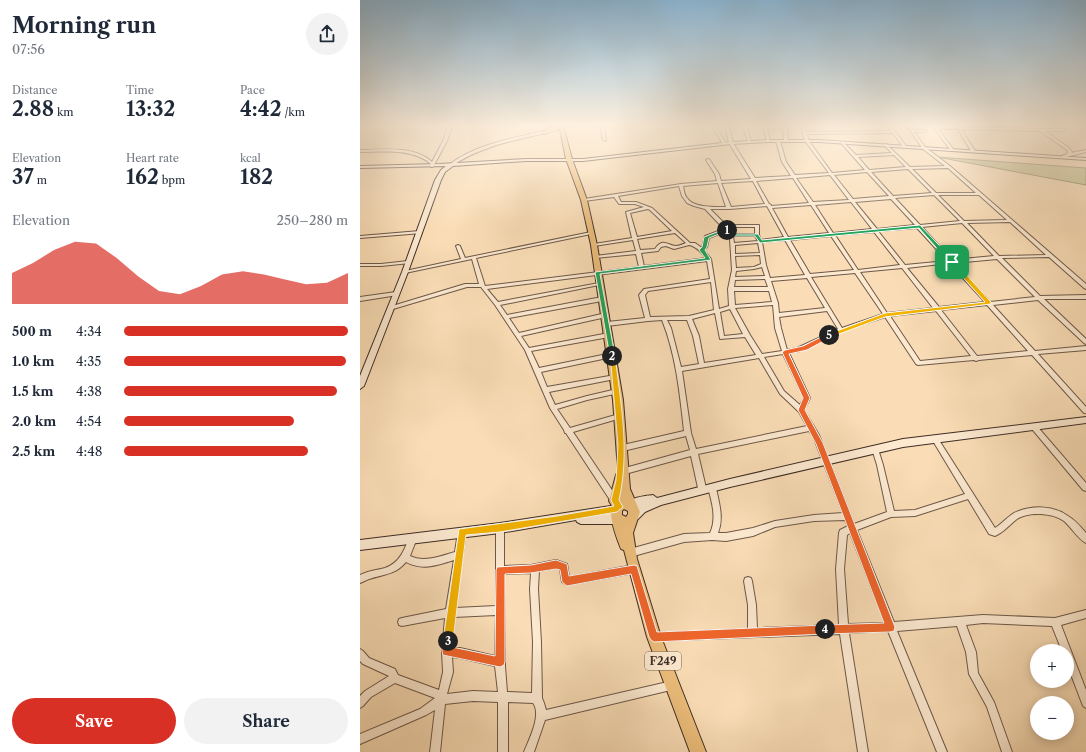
<!DOCTYPE html>
<html lang="en">
<head>
<meta charset="utf-8">
<style>
	:root { --surface:#fff; --page:#f2f2f3; --text:#1f2937; --muted:#747a83; --accent:#d93025 }
	body { margin:0; font-family:"Libre Caslon Text",serif; background:var(--page); color:var(--text); height:100vh; display:flex; flex-direction:column; font-size:15px; white-space:nowrap }
	* { box-sizing:border-box; margin:0 }
	p { font-size:13px; color:var(--muted) }
	.icon { flex:none; width:22px; height:22px; fill:none; stroke:currentColor; stroke-width:2; stroke-linecap:round; stroke-linejoin:round }
	.map { position:relative; flex:1; overflow:hidden }
	.sheet { display:flex; flex-direction:column; background:var(--surface); width:360px }
	.sheet>* { flex:none }
	.tools { position:absolute; left:670px; top:644px; display:grid; gap:8px }
	.tools a { display:grid; place-items:center; width:44px; height:44px; border-radius:50%; background:var(--surface); box-shadow:0 2px 10px #0003; font-size:20px }
	.pin { position:absolute; display:grid; place-items:center; width:34px; height:34px; color:#fff; margin:-17px; border-radius:8px; box-shadow:0 2px 6px #0006 }
	.km { position:absolute; width:20px; height:20px; margin:-10px; border-radius:50%; background:#222; color:#fff; font-size:11px; line-height:20px; text-align:center }
	.round { display:grid; place-items:center; flex:none; width:42px; height:42px; border-radius:21px; background:var(--page) }
	.head { display:flex; align-items:center; justify-content:space-between; height:68px; padding:0 12px }
	h1 { font-size:22px; font-weight:700; line-height:30px }
	.figures { display:grid; grid-template-columns:repeat(3,1fr); gap:6px; height:68px; padding:4px 12px }
	.figures div { display:grid; align-content:center }
	.figures b { font-size:20px; font-weight:700 }
	.figures small { font-size:11px; font-weight:400 }
	.figures p { font-size:11px }
	.chart { height:112px; padding:8px 12px }
	.chart p { display:flex; justify-content:space-between }
	.chart svg { width:100%; height:72px; margin-top:4px; fill:var(--accent); opacity:.7 }
	.primary-button { display:flex; gap:8px; margin-top:auto; padding:8px 12px }
	.primary-button a { flex:1; height:46px; border-radius:24px; background:var(--accent); color:#fff; font-size:16px; font-weight:700; line-height:46px; text-align:center }
	.primary-button a+a { background:var(--page); color:var(--text) }
	ul { padding:0 12px; list-style:none; font-size:13px }
	li { display:grid; grid-template-columns:64px 48px 1fr; align-items:center; height:30px }
	li i { height:10px; border-radius:5px; background:var(--accent) }
	main { display:flex; flex:1; min-height:0 }
	.map>svg:first-child { display:block }
	.green { fill:#c1c08c; stroke:#807658 }
	.lines { fill:none; stroke-linecap:round; stroke-linejoin:round }
	.street-casing { stroke:#6d5849; stroke-width:2 }
	.secondary-casing { stroke:#3e2c25; stroke-width:2 }
	.primary-casing { stroke:#3e2c25; stroke-width:2 }
	.street { fill:#fce9d0; fill-rule:evenodd }
	.secondary { fill:#fce9d0; fill-rule:evenodd }
	.primary { fill:#edbe7b; fill-rule:evenodd }
	.split-1 { fill:#22a559; stroke:#fff }
	.split-2 { fill:#22a559; stroke:#fff }
	.split-3 { fill:#f5b400; stroke:#fff }
	.split-4 { fill:#f0652b; stroke:#fff }
	.split-5 { fill:#f0652b; stroke:#fff }
	.split-6 { fill:#f5b400; stroke:#fff }
	.labels { text-anchor:middle; dominant-baseline:central; stroke-width:3; stroke-linejoin:round; paint-order:stroke }
	.shield { fill:#fce9d0; stroke:#776558; stroke-width:1 }
	.shield-label { font-size:11px; font-weight:bold; fill:#3e2c25 }
</style>
</head>
<body>
<main>
<section class="sheet">
<div class="head"><div><h1>Morning run</h1><p>07:56</p></div><a class="round"><svg class="icon" aria-label="share" viewBox="0 0 24 24"><path d="M12 15V3M7 8l5-5 5 5M5 13v7h14v-7"/></svg></a></div>
<div class="figures">
<div><p>Distance</p><b>2.88<small> km</small></b></div>
<div><p>Time</p><b>13:32</b></div>
<div><p>Pace</p><b>4:42<small> /km</small></b></div>
</div>
<div class="figures">
<div><p>Elevation</p><b>37<small> m</small></b></div>
<div><p>Heart rate</p><b>162<small> bpm</small></b></div>
<div><p>kcal</p><b>182</b></div>
</div>
<div class="chart"><p><span>Elevation</span>250–280 m</p>
<svg viewBox="0 0 160 44" preserveAspectRatio="none"><path d="M0 44V25L10 19L20 11L30 6L40 7L50 16L60 27L70 36L80 38L90 33L100 26L110 24L120 26L130 29L140 32L150 31L160 25V44z"/></svg>
</div>
<ul>
<li><b>500 m</b>4:34<i style="width:100%"></i></li>
<li><b>1.0 km</b>4:35<i style="width:99%"></i></li>
<li><b>1.5 km</b>4:38<i style="width:95%"></i></li>
<li><b>2.0 km</b>4:54<i style="width:76%"></i></li>
<li><b>2.5 km</b>4:48<i style="width:82%"></i></li>
</ul>
<div class="primary-button"><a>Save</a><a>Share</a></div>
</section>
<div class="map">
<svg width="726" height="752" viewBox="0 0 726 752">
	<rect width="100%" height="100%" fill="#faddb6"/>
	<filter id="stains"><feTurbulence type="fractalNoise" baseFrequency=".005" numOctaves="4"/><feColorMatrix values="0 0 0 0 .2 0 0 0 0 .09 0 0 0 0 .02 0 0 0 .5 -.17"/></filter>
	<radialGradient id="worn" r=".72"><stop offset=".6" stop-color="#630" stop-opacity="0"/><stop offset="1" stop-color="#630" stop-opacity=".3"/></radialGradient>
	<path class="green" d="M577 157 726 168V185Z"/>
	<g class="lines">
		<defs>
			<path id="street" d="M0 126H3L0 128Z
				M88 126H92L87 141 73 167H71V164C52 148 24 152 0 152V150C23 150 54 145 72 162L83 141Z
				M201 126H215L202 128H201Z
				M240 126H244L246 141 243 140Z
				M352 126H355L366 143 365 144H363Z
				M365 126H369L373 143 395 178 431 176 422 162 416 141 418 140 420 141 426 162 435 175 469 173 445 141 441 126H445L446 132 531 131 528 126H531L546 146 543 147 533 133 447 134 449 141 472 173 505 170 482 144V142H483L496 155 532 153 524 145 526 144 550 167 585 166 563 149 547 126H550L553 130H566L567 131 565 132H554L565 147 590 166 726 284V289L724 288 689 257 642 258 680 296 726 295V299H684L726 339V344L724 343 678 300 633 305 675 351 726 346V350L678 354 726 407V413H724L672 355 619 360 616 361 614 360 558 365 556 364 525 317 483 331 440 351 429 353 450 398 444 410 459 435 494 524 527 512 517 465 512 449 513 447 515 446 517 447 518 449 523 465 534 511 555 510 605 494 573 441 572 439 573 437 575 436 577 437 635 528C642 524 647 517 654 513 671 505 693 505 708 516 715 520 721 527 726 533V543C719 540 711 527 704 521 693 513 669 511 657 519 649 525 644 532 635 536L629 534 608 499 555 516 531 517 497 530 534 622 623 615 695 618 726 610V618L701 625 726 690V708L723 706 707 664V651H702L692 626 623 623 606 625 616 652 618 673 634 702 652 752H642L627 707 609 674 606 652 597 626 537 631 587 752H577L528 631 489 633 508 752H498L480 634 294 641 291 640 290 637 291 634 294 633 388 629V605L384 581 385 578 388 577 391 578 392 581 396 605 397 628 479 625 476 569 479 533 480 530 488 526 485 520 454 521 415 527 393 536 366 541 352 540 324 542 270 557 267 556 266 553 267 550 270 549 324 534 350 533C357 519 352 502 348 488L349 486 352 485 355 486 356 488C359 503 364 518 358 533H366L393 528 415 521 454 515 483 513 453 436 449 431 338 454 346 488 345 490 342 491 339 490 338 488 331 456 265 474 263 473 261 471 263 469 265 468 330 450 326 436 263 451 261 450 260 448 261 446 263 445 324 431C320 395 316 354 302 320L288 321 247 326 244 324 247 322 285 318 279 295 284 289 350 279 347 261 127 289 138 302 239 283 241 284 239 285 140 305 147 315 242 297 245 299 242 301 149 318 159 333 246 313 249 315 246 317 161 336 169 348 249 333 252 335 249 337 171 351 179 368 252 353 255 355 252 357 181 372 187 387 255 375 258 377 255 379 189 392 195 405 227 396 257 389H259L260 391 259 393 227 400 197 409 210 428 259 414H261L262 416 261 418 213 432 258 499 259 501 258 503 255 504 252 503 206 433H205L204 430 190 408 165 350 135 305 121 287H107L33 309 31 310 28 308 29 307 105 284H119L112 259 45 273 43 272 45 271 101 259 96 246 98 245 100 246 105 258 231 232 233 233 231 234 116 258 125 286 279 267 276 254 235 258 233 257 235 256 276 251 273 240 234 246 232 245 234 244 272 238 266 212 284 207 275 204H259L254 197 224 201 222 200 224 199 321 184 357 181 355 174 346 160 348 159H349L359 174 361 181 391 179 369 143ZM534 155 546 167 509 170 498 157ZM588 168 616 193H576L552 169ZM548 169 572 193 533 196 511 172ZM507 172 529 196 493 199 474 175ZM470 175 489 200 453 202 436 178ZM433 178 449 203 411 206V205L409 204 396 181ZM393 181 405 204 371 207 361 183ZM358 183 366 207C356 207 333 208 327 198 324 195 324 190 323 186ZM319 186 322 196 327 203 334 206 345 209 364 229 345 236 342 248 335 243H330L292 208 276 202H261L258 196ZM574 195 600 221 560 225 535 198ZM578 195H619L647 220 604 221ZM531 199 555 225 517 229 495 202ZM491 202 512 229 473 233 455 205ZM451 205 469 233 428 237 412 208ZM407 206 424 237 401 240 399 235V225H366L350 209H369ZM288 209 290 210 312 231 277 237 270 213ZM650 222 686 255 639 256 607 223ZM602 223 634 256 592 260 562 227ZM368 227H395V234H371ZM557 228 587 261 545 265 518 231ZM366 231 370 239 372 270 368 289 369 306 359 309 351 259 344 250 347 247 349 238ZM514 232 540 265 498 270 475 235ZM315 233 326 243C323 244 319 246 316 246 308 246 303 237 295 249L280 250 277 239ZM373 236H395L398 241 374 243ZM471 236 494 270 450 274 430 240ZM425 240 445 275 410 278 406 265 402 242ZM398 243 400 253 375 254V245ZM329 245C336 246 342 253 346 258L284 266 281 253 298 251 301 247 306 246 314 249ZM400 255 401 264 394 267 376 268 375 256ZM637 259 675 297 630 302 594 263ZM589 263 625 302 579 307 547 268ZM402 267 405 276 375 277 376 271 394 269ZM542 268 573 308 527 313 500 272ZM495 273 523 314 482 328 451 277ZM447 278 465 308 419 313 418 303 411 281ZM405 279 408 287H374L375 280ZM351 282 354 310 329 316 290 317 285 295 288 291ZM374 291H409L412 302 375 305ZM413 305 415 328 422 351 402 354 390 335 375 308ZM627 305 668 351 617 356 581 310ZM370 309 383 334 364 336 360 312ZM467 311 478 329 437 348 427 350 421 328 419 317ZM576 311 611 356 560 361 530 316ZM355 313 360 339 385 337 396 355 344 363 339 336 332 319ZM307 320H327L333 336 339 364 321 367 311 328ZM423 354 444 398 440 405 424 391 404 357ZM399 358 420 394 439 412 447 426 336 449 331 433 322 371ZM490 533 525 623 488 624 484 569 487 535Z
				M383 126H387L391 143 388 142Z
				M403 126H407L410 142 407 141Z
				M423 126H427L428 141 426 142 424 141Z
				M574 126 678 129 675 126H679L682 129H705V131H685L709 148 712 152 711 153 726 150V152L702 158V156L707 154 708 152 707 150 680 131 601 129 615 151 613 152 611 151 598 129H578L594 150 592 151H591L574 128Z
				M197 128 199 129 198 130C162 139 124 144 92 166L89 165C115 143 164 136 197 128Z
				M60 231 62 232V233L0 238V236Z
				M48 261 50 262V263L21 266H0V264H21Z
				M36 292 38 293V295L0 301V297Z
				M674 424 676 425 726 483V491L723 490 672 429 671 427 672 425Z
				M140 524 143 525 144 528V566L171 565 196 560 207 564 209 577 274 565 277 566 278 569 277 572 274 573 207 585 202 582 200 569 196 568 179 571 178 589 181 642 182 698 184 703 186 710 312 681 315 683 317 686 315 689 185 720 174 752H164C169 739 182 715 173 703L148 702V752H138V702L113 701 85 704 80 752H70L75 710 66 715 0 744V734L60 709 75 698 35 683 11 697 3 706 0 708V696L5 691 29 676 3 664 0 661V649L3 651 9 658 35 669 38 675 79 690 83 672 82 652 85 618 42 626 39 625 38 622 39 619 42 618 86 609 94 560C78 565 62 571 46 562 35 575 24 574 9 579 6 580 3 582 0 583V575C8 571 17 570 25 568 40 563 45 549 50 535L53 534 56 535 57 538 50 556C64 563 81 556 95 552L98 532 99 529 102 528 105 529 106 532 95 608 136 606V528L137 525ZM171 573 170 589 173 642 172 693 147 692 145 666 144 574ZM136 615 135 656 100 648H92L94 617ZM92 657 100 658 135 666 138 692 113 691 87 694 93 672Z"/>
			<path id="secondary" d="M409 140H459L726 158V160L459 142H409L371 144 223 161H166L93 166 85 172 81 180 48 272 4 386 0 389V376L42 272 75 180 81 170 86 166 0 168V166L79 164 166 159H223L371 142Z
				M726 417V423L543 447 370 487 301 505 285 512 278 519 274 521 270 519 269 516 274 509 271 510 267 509 266 506C270 497 284 496 293 495L297 498 370 479 543 439Z
				M257 505 261 506 262 509 261 512 251 514 261 516 262 519 261 522 257 524H221L217 522 216 520 140 533 0 550V540L140 523Z"/>
			<path id="primary" d="M192 126H198L186 134H182V132Z
				M202 128 204 129 212 159 227 200 237 245 263 400 270 489 280 512 273 533 277 559 301 637 346 752H330L287 637 264 550 261 549C257 539 248 516 252 506L249 501 256 475 258 471 253 400 231 245 221 200 206 159 200 129ZM264 509 268 511V514L266 517 262 515V511Z"/>
		</defs>
		<use href="#street" class="street-casing"/>
		<use href="#secondary" class="secondary-casing"/>
		<use href="#primary" class="primary-casing"/>
		<use href="#street" class="street"/>
		<use href="#secondary" class="secondary"/>
		<use href="#primary" class="primary"/>
	</g>
	<linearGradient id="sky" x2="0" y2="1"><stop stop-color="#8bb6d4"/><stop offset="0.54" stop-color="#fdf0de"/><stop offset="1" stop-color="#fdf0de" stop-opacity="0"/></linearGradient>
	<rect width="726" height="232" fill="url(#sky)"/>
	<path class="split-1" d="M560 225 594 261V263H590L559 228 400 243 395 236H368L364 230 368 229 372 234H398L402 240Z"/>
	<path class="split-2" d="M365 229 369 230 349 238 347 247 345 250 351 260 240 274 255 356 254 357H250L235 272 345 258 339 250 342 247 344 237Z"/>
	<path class="split-3" d="M250 354H254L255 356C261 404 270 452 259 500L263 507 257 512 140 532 106 535 93 641 91 644 88 646 84 644 83 641 99 529 197 516 254 506 251 500 256 480 258 445Z"/>
	<path class="split-4" d="M196 560 207 564 209 576 274 565 277 566 297 632 465 625 469 626 470 629 469 633 465 634 294 642 291 640 289 637 271 574 207 586 202 582 200 570 196 569 171 573 145 574V662L144 665 140 667 83 655C81 650 82 643 84 638L88 636 91 638 92 647 135 656 136 570 137 567 171 565Z"/>
	<path class="split-5" d="M469 333 471 334V337L447 350 429 354 450 398 445 410 463 443 535 627 534 631 530 632 465 634 462 633 461 629 462 626 465 625 524 623 456 444 438 410 443 398 422 352 425 350 443 346Z"/>
	<path class="split-6" d="M590 261H594L631 302V304L525 317 471 337 466 335 525 313 625 302 590 263Z"/>
	<g class="labels">
		<rect class="shield" x="285" y="652" width="36" height="18" rx="3"/>
		<g class="shield-label">
			<text x="303" y="661">F249</text>
		</g>
	</g>
	<rect width="100%" height="100%" filter="url(#stains)"/>
	<rect width="100%" height="100%" fill="url(#worn)"/>
</svg>
<div class="tools">
<a>+</a>
<a>−</a>
</div>
<div class="pin" style="left:592px;top:262px;background:#1e9e55"><svg class="icon" aria-label="arrive" viewBox="0 0 24 24"><path d="M6 21V4h12l-3 4 3 4H6"/></svg></div>
<b class="km" style="left:367px;top:230px">1</b>
<b class="km" style="left:252px;top:356px">2</b>
<b class="km" style="left:88px;top:641px">3</b>
<b class="km" style="left:465px;top:629px">4</b>
<b class="km" style="left:469px;top:335px">5</b>
</div>
</main>
</body>
</html>
